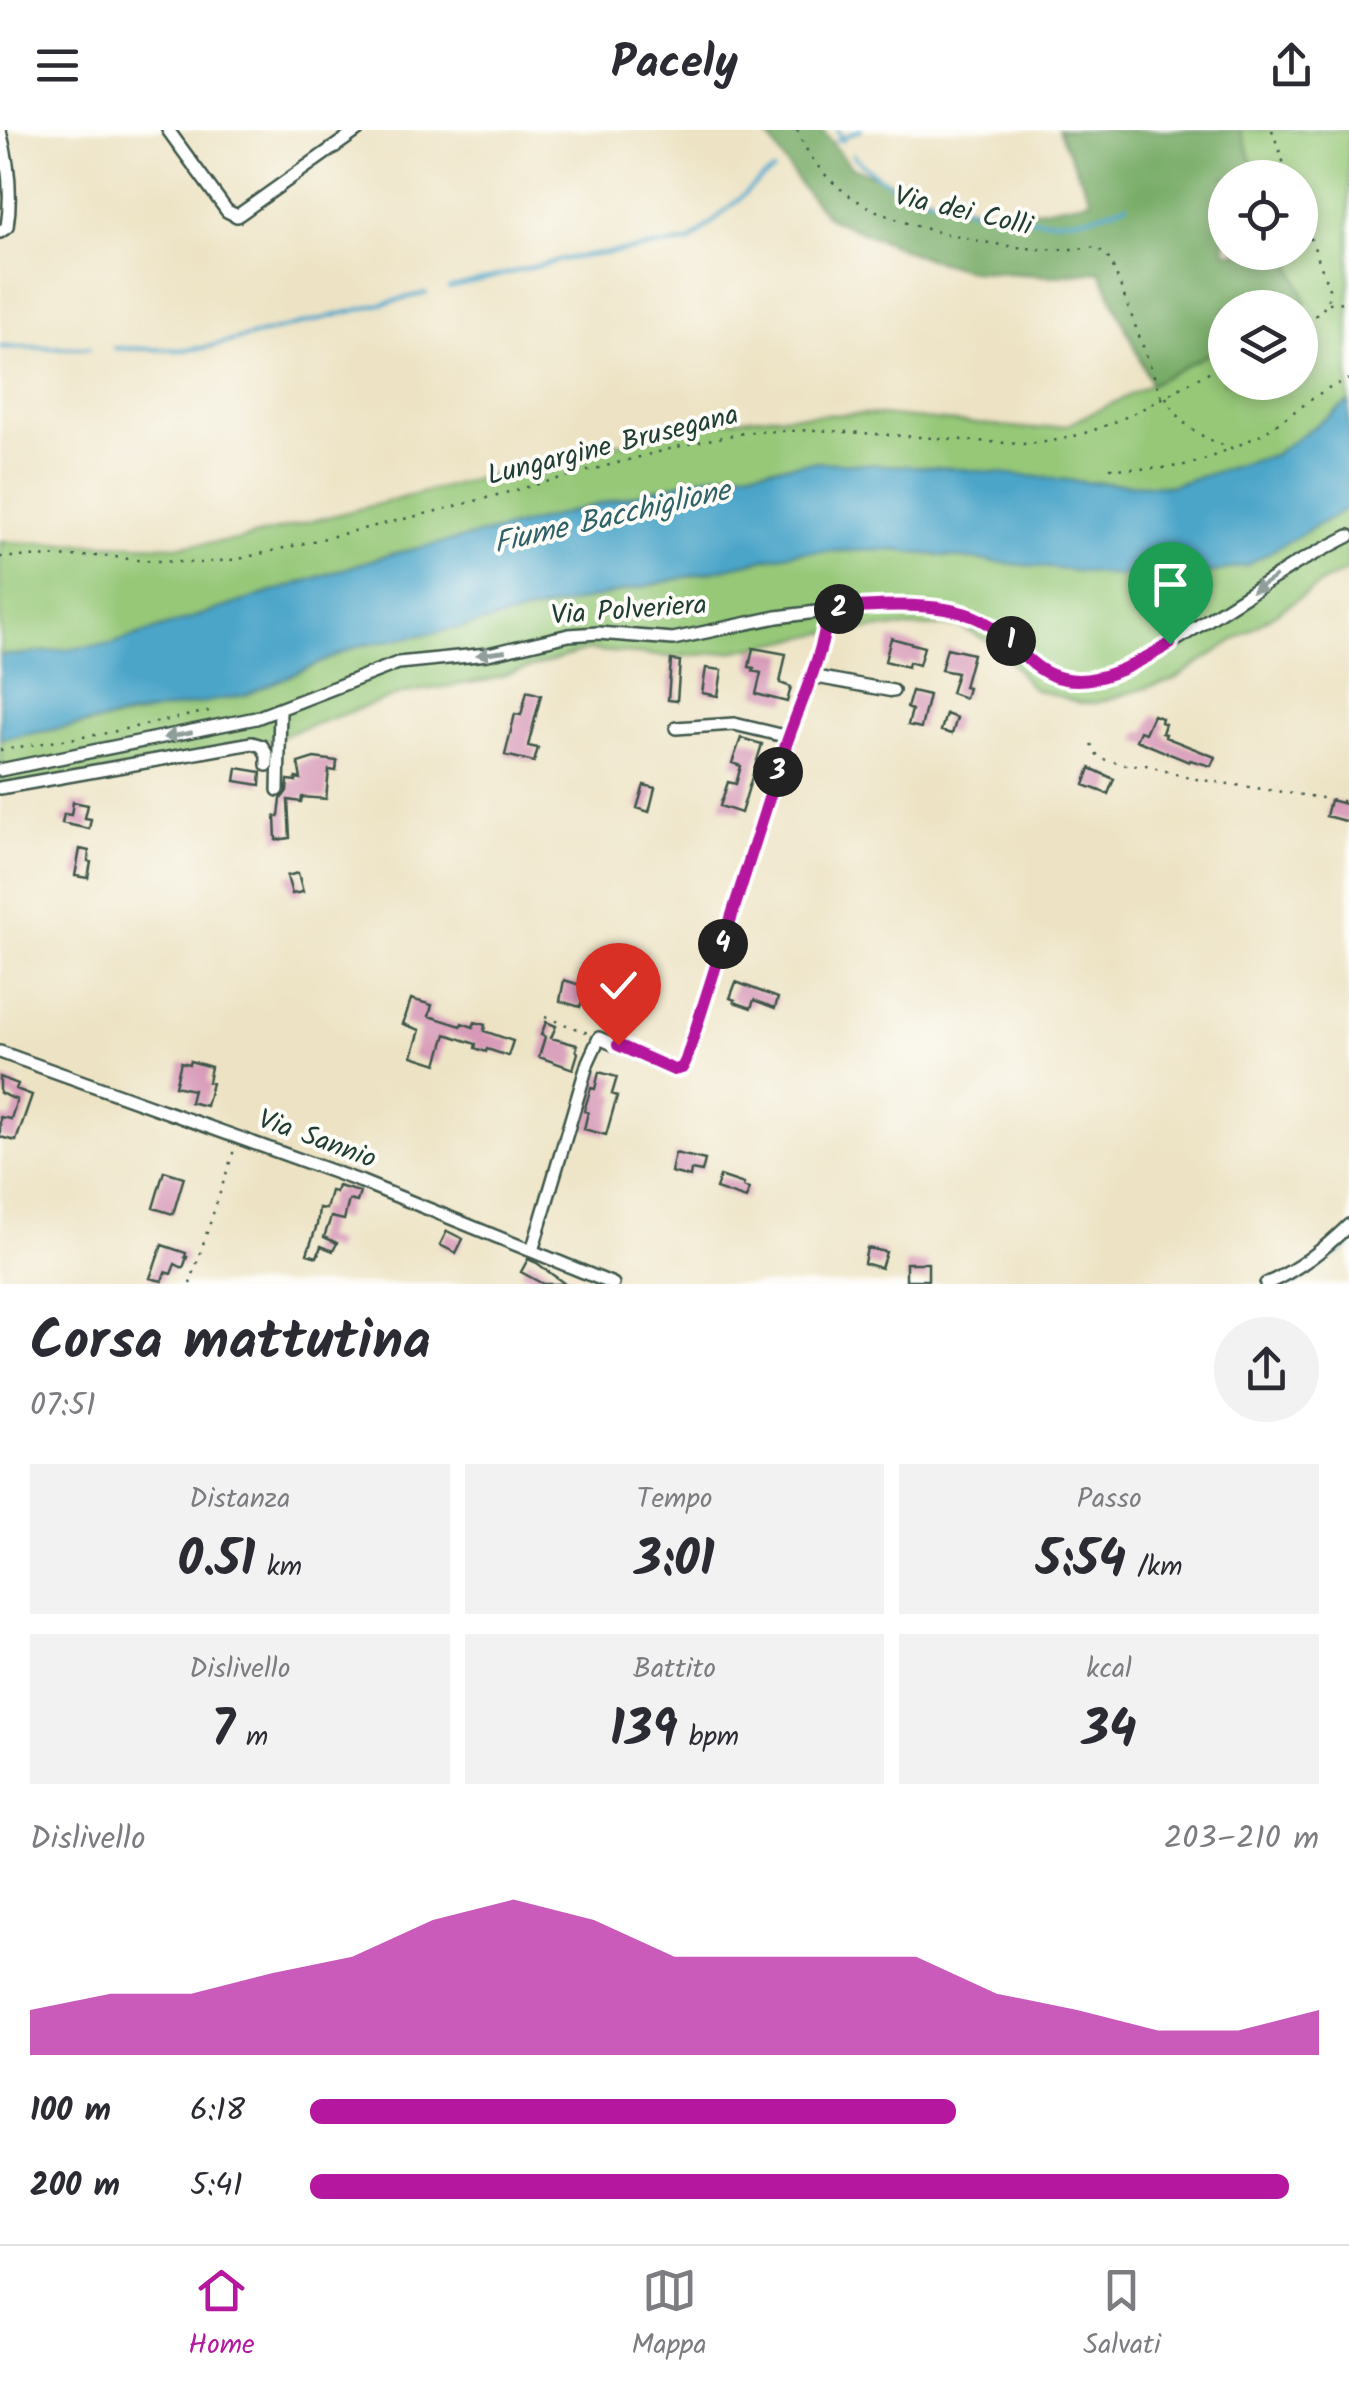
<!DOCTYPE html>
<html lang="it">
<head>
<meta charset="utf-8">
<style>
	:root { --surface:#fff; --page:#f2f2f3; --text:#2b2b33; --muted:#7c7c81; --line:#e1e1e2; --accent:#b5179e }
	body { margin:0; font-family:Kalam,sans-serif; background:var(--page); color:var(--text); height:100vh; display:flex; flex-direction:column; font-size:38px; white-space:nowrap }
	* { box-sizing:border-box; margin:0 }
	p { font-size:32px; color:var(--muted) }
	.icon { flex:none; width:55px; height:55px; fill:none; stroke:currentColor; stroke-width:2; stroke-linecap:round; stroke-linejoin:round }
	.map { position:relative; height:1154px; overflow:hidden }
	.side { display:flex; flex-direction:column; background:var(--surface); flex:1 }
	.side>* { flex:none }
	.controls { position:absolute; left:1208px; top:30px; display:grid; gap:20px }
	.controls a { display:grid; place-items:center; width:110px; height:110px; border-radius:50%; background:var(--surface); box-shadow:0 5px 15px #0003; font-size:50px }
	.pin { position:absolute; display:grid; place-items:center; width:85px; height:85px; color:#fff; margin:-102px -42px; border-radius:50% 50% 50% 0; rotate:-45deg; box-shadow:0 0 10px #0007 }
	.pin .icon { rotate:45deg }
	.km { position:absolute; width:50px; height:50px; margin:-25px; border-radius:50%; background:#222; color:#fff; font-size:28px; line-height:50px; text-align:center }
	.round { display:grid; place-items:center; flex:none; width:105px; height:105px; border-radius:52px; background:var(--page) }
	.summary { display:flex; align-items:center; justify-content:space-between; height:170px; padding:0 30px }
	h1 { font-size:55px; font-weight:800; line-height:75px }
	.figures { display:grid; grid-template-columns:repeat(3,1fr); gap:15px; height:170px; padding:10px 30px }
	.figures div { display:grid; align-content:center; border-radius:0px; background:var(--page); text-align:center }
	.figures b { font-size:50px; font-weight:800 }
	.figures small { font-size:28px; font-weight:400 }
	.figures p { font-size:28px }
	.chart { height:280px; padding:20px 30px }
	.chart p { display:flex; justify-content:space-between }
	.chart svg { width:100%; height:180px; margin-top:10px; fill:var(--accent); opacity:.7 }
	ul { padding:0 30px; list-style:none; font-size:32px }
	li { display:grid; grid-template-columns:160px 120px 1fr; align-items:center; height:75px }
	li i { height:25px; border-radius:12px; background:var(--accent) }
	header { display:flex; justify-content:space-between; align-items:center; height:130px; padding:0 30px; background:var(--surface); font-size:45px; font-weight:800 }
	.menu { display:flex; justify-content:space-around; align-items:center; height:140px; border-top:2px solid var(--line); background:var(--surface); font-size:28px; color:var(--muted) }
	.menu a { display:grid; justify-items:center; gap:5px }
	.menu .current { color:var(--accent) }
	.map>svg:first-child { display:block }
	.green { fill:#96c878; stroke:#5a8256; stroke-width:2.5 }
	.forest { fill:#78ac68; stroke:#4c744e; stroke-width:2.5 }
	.water { fill:#4ca5c9; stroke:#36717e; stroke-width:2.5 }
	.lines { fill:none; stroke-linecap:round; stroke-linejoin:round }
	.stream { stroke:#4ca5c9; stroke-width:4 }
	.building { fill:#d799b7 }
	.minor-casing { stroke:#3e564a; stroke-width:16 }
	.path { stroke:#3e564a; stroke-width:2.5; stroke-dasharray:2.5 8; stroke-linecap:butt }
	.minor { stroke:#fff; stroke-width:11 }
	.oneway { fill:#8f9e9a }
	.route-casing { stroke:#fff; stroke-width:20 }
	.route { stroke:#b5179e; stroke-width:12 }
	.labels { text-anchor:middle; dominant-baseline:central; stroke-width:8; stroke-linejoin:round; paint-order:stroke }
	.street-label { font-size:28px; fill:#1f3d34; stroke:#fdfcf7 }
	.water-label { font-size:30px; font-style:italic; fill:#2f6168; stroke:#fdfcf7 }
</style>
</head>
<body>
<header><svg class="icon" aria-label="menu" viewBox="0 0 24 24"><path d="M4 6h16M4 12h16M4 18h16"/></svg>Pacely<svg class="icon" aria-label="share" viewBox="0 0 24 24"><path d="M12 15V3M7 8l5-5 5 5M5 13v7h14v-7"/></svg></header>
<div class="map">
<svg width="1349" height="1154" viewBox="0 0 1349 1154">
	<rect width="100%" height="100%" fill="#fdfcf7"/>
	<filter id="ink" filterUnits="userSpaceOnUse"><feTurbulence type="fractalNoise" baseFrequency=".01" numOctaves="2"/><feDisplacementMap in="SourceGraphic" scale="20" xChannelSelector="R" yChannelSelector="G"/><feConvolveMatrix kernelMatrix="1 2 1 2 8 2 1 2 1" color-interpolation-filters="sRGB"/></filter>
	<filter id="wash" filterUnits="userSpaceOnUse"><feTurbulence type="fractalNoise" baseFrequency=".0048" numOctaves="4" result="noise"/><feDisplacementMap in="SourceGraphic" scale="40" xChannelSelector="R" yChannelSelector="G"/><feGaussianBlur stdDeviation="2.25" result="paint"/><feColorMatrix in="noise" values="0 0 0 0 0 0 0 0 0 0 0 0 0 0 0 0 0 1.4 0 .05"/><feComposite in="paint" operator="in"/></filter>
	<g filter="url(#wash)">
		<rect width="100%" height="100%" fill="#ede3c4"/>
		<path class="green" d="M1240 0H1349V272L1273 325 1169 356 1085 352 950 338 814 332 707 346 497 401 387 425 111 514 17 525H0V412L177 416 238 410 594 319 714 292 768 286 867 284 1034 299 1067 295 1122 269 1225 215V252H1300V178L1296 177 1306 172 1287 123 1300 122V48L1258 47Z
			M1349 377V440L1325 451 1173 550 1095 573H1081L1033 559 998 517 959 496 885 498 824 503 730 522 674 527 587 520 488 550 404 563 255 615 0 661V609L135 586 312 536 358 516 455 499 797 422 892 420 1119 446 1304 403Z"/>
		<path class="forest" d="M764 0H822L851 37 940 71 1010 85 1091 70 1058 0H1240L1258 47 1225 48V122L1287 123 1306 172 1296 177 1225 178V215L1151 254 1100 141 1052 146 972 141 917 125 829 88 801 56Z"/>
		<path class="water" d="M1349 272V377L1247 435 1182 449 1119 446 892 420 797 422 455 499 358 516 246 565 0 609V525H18L111 514 387 425 497 401 707 346 813 332 950 338 1085 352 1169 356 1273 325Z"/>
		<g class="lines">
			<path class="stream" d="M838 0 843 11
				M837 10 861 0
				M853 25C865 36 876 47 891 54 936 73 1026 95 1074 89 1093 87 1109 81 1127 74
				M449 158 565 129 690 112 759 51 774 41
				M0 217 89 218
				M114 218 180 220 203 218 426 163
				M1293 1154 1349 1115"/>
		</g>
		<g id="blocks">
			<path class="building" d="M891 508 924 517 919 535 909 532 908 537 885 531Z
				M753 518 786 524 780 553 791 557 787 572 756 564 761 543 753 541 754 538 749 537Z
				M947 518 973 524 964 557 968 558 965 568 951 563 957 543 941 540Z
				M671 530 680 531 677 571 668 570Z
				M706 538 722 540 718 566 702 563Z
				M527 561 541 565 528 616 538 618 534 632 505 625 515 584 521 585Z
				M912 561 929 565 921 598 908 595 912 580 907 578Z
				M946 584 957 588 952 604 941 601Z
				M1153 585 1162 588 1161 592 1165 594 1162 603 1166 604 1165 607 1215 627 1211 636 1190 630 1189 632 1136 610 1140 601 1145 603Z
				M741 608 762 614 741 683 720 676 728 652 736 654 741 636 732 633Z
				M314 628 337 631 336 641 329 640 326 669 302 667 301 672 288 670 290 708 276 710 275 686H279L281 669 287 661 288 650 296 651V648L301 649 298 633Z
				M237 638 261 642 260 655 235 651Z
				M1090 638 1114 649 1108 664 1084 655Z
				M644 655 655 658 649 682 637 678Z
				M1330 670 1349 675V692L1326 686Z
				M73 672 88 675 85 688 91 689 89 699 62 693 64 684 71 685Z
				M80 719 89 721 88 731 91 732 88 748 75 746Z
				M298 743 303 762 292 764 287 746Z
				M564 850 587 857 580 877 560 871Z
				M736 852 778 868 775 878 754 870 751 878 734 872 735 870 730 868Z
				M411 869 432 875 429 886 461 896 462 893 473 897 475 892 485 895 484 901 513 911 508 926 487 919 486 922 475 918 476 914 446 904 437 934 412 926 420 900 403 894Z
				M546 892 556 896 551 908 577 915 576 920 578 923 573 939 539 927 545 907 541 905Z
				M190 931 211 937 208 952 212 953 206 976 190 972 193 960 175 956 181 932 189 934Z
				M599 942 617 947 612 964 617 966 606 1005 584 999 588 982 584 981 591 958 595 959Z
				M0 947 18 954 16 959 32 965 16 1011 0 1007V987L11 989 17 970 0 963Z
				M675 1023 705 1030 702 1042 691 1040 690 1047 671 1042Z
				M164 1041 184 1047 173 1084 153 1078Z
				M720 1046 744 1054 743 1057 749 1059 746 1069 716 1059Z
				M338 1056 360 1062 357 1072 349 1070 344 1090 331 1087 324 1107 337 1113 333 1121 321 1116 317 1127 307 1124 317 1095 319 1078 326 1079 331 1061 336 1062Z
				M447 1101 463 1109 456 1123 440 1115Z
				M162 1115 186 1123 185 1127H187L183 1138 175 1134 171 1144 165 1142 162 1151 150 1148Z
				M867 1118 886 1122 881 1138 864 1133Z
				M528 1129 537 1133 565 1154H543L521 1142Z
				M906 1133H928V1150H906Z"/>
		</g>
	</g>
	<g filter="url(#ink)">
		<use href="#blocks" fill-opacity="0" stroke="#3e564a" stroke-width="2.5"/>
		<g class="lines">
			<defs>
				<path id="minor" d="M168 0 227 81 237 86 358 0
					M0 1C9 33 12 64 7 97L0 102
					M811 546 893 561
					M676 598 734 594 789 607
					M0 640 256 588 398 533 488 524 569 505 598 503 673 509 777 487 864 476H910L960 481 995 498 1010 509 1031 532 1056 548 1069 550 1092 549 1105 546 1141 531 1170 514 1297 433 1349 406
					M0 658 252 613 262 616 267 625V635
					M278 660 280 581
					M0 922 362 1052 613 1154
					M532 1121 588 932 599 908 674 941 682 938 686 930C719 826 752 722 785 618 800 572 824 528 828 480
					M1266 1154C1299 1139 1323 1120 1349 1095"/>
			</defs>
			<use href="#minor" class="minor-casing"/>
			<path class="path" d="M797 0C824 67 886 90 951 105 1004 117 1043 123 1097 117L1111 131 1162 267
				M1272 0 1289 48
				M1348 60H1349
				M1300 78 1329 159C1330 179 1316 186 1300 194
				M1329 173 1349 172
				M1166 267C1181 296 1200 308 1232 318L1263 304 1326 259 1349 249
				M1110 338C1151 340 1193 340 1230 318
				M0 427 108 426 136 430 201 433 239 429 445 379 692 313 749 302 817 300 1021 314C1098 312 1159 269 1225 233
				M1091 614 1099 628 1126 635H1146L1189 648 1349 672
				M0 620 102 604 214 580
				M545 887 588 903
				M190 1154 234 1020"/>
			<use href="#minor" class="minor"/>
		</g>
		<defs><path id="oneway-solid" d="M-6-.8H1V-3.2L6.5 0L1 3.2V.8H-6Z" transform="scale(2.5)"/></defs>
		<g class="oneway">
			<use href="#oneway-solid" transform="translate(1264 454) rotate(147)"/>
			<use href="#oneway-solid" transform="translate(491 523) rotate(172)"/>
			<use href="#oneway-solid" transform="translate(178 605) rotate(169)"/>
		</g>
	</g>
	<g class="lines" filter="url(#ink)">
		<defs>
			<path id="route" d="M618 915 674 940 682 938 686 930C719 826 752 722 785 618 800 572 823 528 828 480 872 475 942 470 981 490 1001 500 1013 515 1029 530 1074 572 1126 539 1170 514"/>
		</defs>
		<use href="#route" class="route-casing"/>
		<use href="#route" class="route"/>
	</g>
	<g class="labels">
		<g class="street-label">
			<text transform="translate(963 82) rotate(13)">Via dei Colli</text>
			<text transform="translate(613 316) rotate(-14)">Lungargine Brusegana</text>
			<text transform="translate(629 481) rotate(-4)">Via Polveriera</text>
			<text transform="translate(317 1010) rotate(20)">Via Sannio</text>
		</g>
		<g class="water-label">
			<text transform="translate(612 388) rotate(-13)">Fiume Bacchiglione</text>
		</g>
	</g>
</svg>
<div class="controls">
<a><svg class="icon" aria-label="locate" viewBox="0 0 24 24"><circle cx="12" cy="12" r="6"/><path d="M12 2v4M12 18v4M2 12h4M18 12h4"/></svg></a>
<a><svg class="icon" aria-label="layers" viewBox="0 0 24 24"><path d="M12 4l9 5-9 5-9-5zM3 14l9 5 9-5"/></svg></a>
</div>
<div class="pin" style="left:1170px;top:514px;background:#1e9e55"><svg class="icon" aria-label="arrive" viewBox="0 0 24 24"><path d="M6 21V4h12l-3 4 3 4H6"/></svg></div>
<div class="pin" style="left:618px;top:915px;background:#d93025"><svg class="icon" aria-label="check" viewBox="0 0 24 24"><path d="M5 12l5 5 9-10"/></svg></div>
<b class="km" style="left:1011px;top:511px">1</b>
<b class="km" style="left:839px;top:479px">2</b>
<b class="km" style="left:778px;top:642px">3</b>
<b class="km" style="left:723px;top:814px">4</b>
</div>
<section class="side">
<div class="summary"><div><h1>Corsa mattutina</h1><p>07:51</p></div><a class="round"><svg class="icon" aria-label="share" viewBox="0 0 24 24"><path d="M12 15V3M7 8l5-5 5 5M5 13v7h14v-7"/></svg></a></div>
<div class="figures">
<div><p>Distanza</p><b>0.51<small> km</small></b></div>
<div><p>Tempo</p><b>3:01</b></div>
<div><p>Passo</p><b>5:54<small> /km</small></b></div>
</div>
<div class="figures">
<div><p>Dislivello</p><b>7<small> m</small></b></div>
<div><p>Battito</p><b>139<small> bpm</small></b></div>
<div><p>kcal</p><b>34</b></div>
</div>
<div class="chart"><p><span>Dislivello</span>203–210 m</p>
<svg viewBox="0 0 160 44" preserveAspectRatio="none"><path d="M0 44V33L10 29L20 29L30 24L40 20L50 11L60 6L70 11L80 20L90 20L100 20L110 20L120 29L130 33L140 38L150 38L160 33V44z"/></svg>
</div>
<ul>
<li><b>100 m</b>6:18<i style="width:64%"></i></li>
<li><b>200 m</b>5:41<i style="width:97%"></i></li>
</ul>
</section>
<nav class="menu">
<a class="current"><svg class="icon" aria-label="home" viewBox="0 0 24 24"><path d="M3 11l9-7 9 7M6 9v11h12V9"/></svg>Home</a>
<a><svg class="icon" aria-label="map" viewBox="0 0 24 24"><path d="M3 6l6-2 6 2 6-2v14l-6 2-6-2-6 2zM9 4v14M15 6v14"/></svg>Mappa</a>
<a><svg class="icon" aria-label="saved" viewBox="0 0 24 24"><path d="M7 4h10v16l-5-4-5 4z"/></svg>Salvati</a>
</nav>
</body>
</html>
